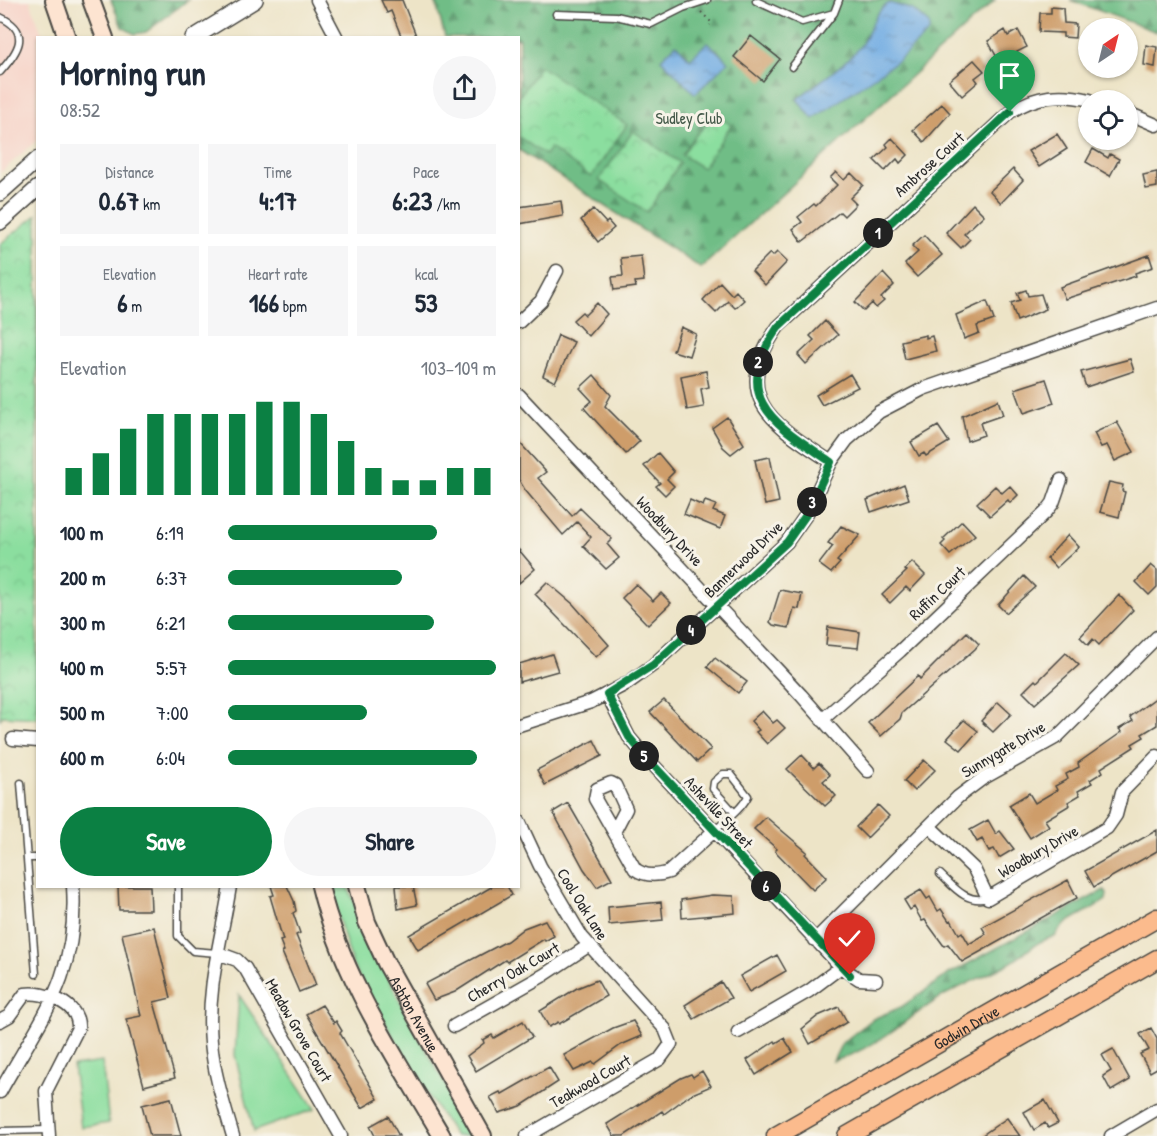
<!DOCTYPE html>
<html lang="en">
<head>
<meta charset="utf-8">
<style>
	:root { --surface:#fff; --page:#f6f6f7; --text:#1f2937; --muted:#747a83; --accent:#0b8043 }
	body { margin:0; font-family:"Patrick Hand",sans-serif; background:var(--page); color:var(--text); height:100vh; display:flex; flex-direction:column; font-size:22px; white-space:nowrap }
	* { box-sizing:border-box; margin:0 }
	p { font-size:20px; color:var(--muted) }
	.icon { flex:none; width:33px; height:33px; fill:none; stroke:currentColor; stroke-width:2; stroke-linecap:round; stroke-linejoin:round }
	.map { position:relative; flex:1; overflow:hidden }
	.details { position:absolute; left:36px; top:36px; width:484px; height:852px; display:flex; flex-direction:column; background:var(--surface); border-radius:0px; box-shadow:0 2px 4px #0004 }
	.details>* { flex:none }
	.needle { width:39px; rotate:35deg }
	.controls { position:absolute; left:1078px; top:18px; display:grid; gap:12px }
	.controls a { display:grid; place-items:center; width:60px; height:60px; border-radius:50%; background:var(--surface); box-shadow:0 2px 4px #0004; font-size:30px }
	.pin { position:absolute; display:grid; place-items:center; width:51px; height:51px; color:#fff; margin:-62px -26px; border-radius:50% 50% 50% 0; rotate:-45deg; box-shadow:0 0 6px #0007 }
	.pin .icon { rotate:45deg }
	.km { position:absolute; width:30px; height:30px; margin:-15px; border-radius:50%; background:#222; color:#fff; font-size:16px; line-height:30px; text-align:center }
	.round { display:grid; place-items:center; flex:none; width:63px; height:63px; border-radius:32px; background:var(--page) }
	.head { display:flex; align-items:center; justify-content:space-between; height:102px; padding:0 24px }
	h1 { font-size:33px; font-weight:800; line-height:45px }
	.figures { display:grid; grid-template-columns:repeat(3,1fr); gap:9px; height:102px; padding:6px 24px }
	.figures div { display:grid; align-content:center; border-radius:0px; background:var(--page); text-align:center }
	.figures b { font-size:26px; font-weight:800 }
	.figures small { font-size:16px; font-weight:400 }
	.figures p { font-size:16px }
	.chart { height:168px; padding:12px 24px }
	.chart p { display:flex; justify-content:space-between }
	.chart svg { width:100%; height:108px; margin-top:6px; stroke:var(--accent); stroke-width:6 }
	.primary-button { display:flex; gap:12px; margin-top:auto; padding:12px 24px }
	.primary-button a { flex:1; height:69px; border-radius:36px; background:var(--accent); color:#fff; font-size:24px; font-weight:800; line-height:69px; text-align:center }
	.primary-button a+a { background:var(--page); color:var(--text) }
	ul { padding:0 24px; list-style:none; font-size:20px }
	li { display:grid; grid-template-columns:96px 72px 1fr; align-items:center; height:45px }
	li i { height:15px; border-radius:8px; background:var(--accent) }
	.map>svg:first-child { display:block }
	.built { fill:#f7d1c6 }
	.grass { fill:#8bde9f; stroke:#5b8465; stroke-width:1.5 }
	.forest { fill:url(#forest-firs); stroke:#4e7458; stroke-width:1.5 }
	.park { fill:url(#park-crowns); stroke:#5b8465; stroke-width:1.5 }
	.water { fill:url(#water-ripples); stroke:#4f6c87; stroke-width:1.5 }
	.building { fill:#ce9d6a }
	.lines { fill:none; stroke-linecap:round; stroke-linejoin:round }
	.service-casing { stroke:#484742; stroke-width:9 }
	.minor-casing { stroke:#484742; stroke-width:15 }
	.tertiary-casing { stroke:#484742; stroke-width:18 }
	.secondary-casing { stroke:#484742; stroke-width:20 }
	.primary-casing { stroke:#484742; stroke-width:21 }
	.path { stroke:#484742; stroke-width:2; stroke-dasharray:1.5 4.5; stroke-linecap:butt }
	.service { stroke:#fff; stroke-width:6 }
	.minor { stroke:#fff; stroke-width:12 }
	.tertiary { stroke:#fff; stroke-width:15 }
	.secondary { stroke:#fde4d1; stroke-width:16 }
	.primary { stroke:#fbbb8d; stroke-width:18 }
	.route-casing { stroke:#fff; stroke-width:12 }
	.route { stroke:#0b8043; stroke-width:8 }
	.labels { text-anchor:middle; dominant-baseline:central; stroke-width:6; stroke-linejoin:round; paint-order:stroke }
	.park-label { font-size:16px; fill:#435848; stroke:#f7f3e8 }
	.street-label { font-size:16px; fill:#2b2b2b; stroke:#f7f3e8 }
</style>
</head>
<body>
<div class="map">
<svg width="1157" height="1136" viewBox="0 0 1157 1136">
	<defs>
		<pattern id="forest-firs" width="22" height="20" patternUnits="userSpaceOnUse" patternTransform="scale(1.5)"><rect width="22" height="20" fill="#70bd86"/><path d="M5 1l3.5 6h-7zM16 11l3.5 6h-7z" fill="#5c9a6e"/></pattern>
		<pattern id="park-crowns" width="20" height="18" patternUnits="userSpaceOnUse" patternTransform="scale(1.5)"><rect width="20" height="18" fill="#8bde9f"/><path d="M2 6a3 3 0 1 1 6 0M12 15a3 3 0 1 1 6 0" fill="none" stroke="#78bf89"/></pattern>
		<pattern id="water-ripples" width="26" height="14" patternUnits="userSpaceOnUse" patternTransform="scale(1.5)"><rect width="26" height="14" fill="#73ade3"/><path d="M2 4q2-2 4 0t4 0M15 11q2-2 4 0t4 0" fill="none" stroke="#5f8db8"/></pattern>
	</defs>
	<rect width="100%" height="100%" fill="#f7f3e8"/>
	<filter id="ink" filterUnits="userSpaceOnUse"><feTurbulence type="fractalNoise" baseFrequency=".0167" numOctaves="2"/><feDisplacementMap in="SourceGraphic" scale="12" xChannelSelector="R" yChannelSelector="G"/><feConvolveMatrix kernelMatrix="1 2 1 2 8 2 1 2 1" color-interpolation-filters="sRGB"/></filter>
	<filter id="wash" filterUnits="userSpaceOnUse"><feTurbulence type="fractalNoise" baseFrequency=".008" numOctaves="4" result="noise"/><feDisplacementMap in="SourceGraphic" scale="24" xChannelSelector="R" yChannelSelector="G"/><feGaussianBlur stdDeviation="1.35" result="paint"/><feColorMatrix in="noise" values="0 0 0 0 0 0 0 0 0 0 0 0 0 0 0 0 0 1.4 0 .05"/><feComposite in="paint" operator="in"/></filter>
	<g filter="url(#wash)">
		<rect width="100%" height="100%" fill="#ede4c7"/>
		<path class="built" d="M0 0H30L43 37 38 38 37 140 0 173Z"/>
		<path class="grass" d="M329 887H348C383 976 427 1053 475 1136H455L416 1077 353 966Z
			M239 995 315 1109 254 1131 235 1055Z
			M102 1062 109 1123 81 1127 73 1066Z"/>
		<path class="forest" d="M111 0H188L146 32 135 34 122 27Z
			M435 0H995L701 268 519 150V38L445 37Z
			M1070 0H1157V32Z
			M1104 890 1107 894 1106 900C1092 911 1062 920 1055 937 1036 939 1024 956 1008 964 984 977 958 986 935 1001 901 1023 873 1050 833 1061L842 1043 873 1019 901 1007 949 974Z"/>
		<path class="park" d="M540 66 627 125 591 177 550 148 545 155 519 137V97Z
			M716 115 731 125 703 168 682 155 695 136Z
			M633 131 680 163 647 212 599 180Z
			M37 215V718L2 716 0 720V244Z"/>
		<path class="water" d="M890 3 913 10 929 24V32L900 59 813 119 797 99C817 83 843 67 859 48 870 34 874 9 890 3Z
			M708 42 728 62 695 94 661 59 676 44 690 59Z"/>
		<g id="blocks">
			<path class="building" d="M381 0H402L417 38H402L391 11 387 13Z
				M1051 7 1063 8 1064 23 1076 24 1075 38 1063 37V33L1039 32 1040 13H1051Z
				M1005 30 1008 36 1018 30 1027 47 999 61 988 41Z
				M751 36 780 59 763 81 734 57Z
				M1146 45 1157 47 1155 67 1144 65Z
				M974 60 984 71 975 78 978 82 962 96 949 81Z
				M942 104 950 113 924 142 913 130Z
				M1057 134 1067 149 1039 167 1028 151Z
				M892 138 908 155 900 163 897 159 885 171 874 160 888 147 886 144Z
				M1093 149 1108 158 1110 154 1119 159 1110 176 1086 162Z
				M1013 169 1023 180 1001 203 990 191Z
				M836 172 844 180 851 173 863 185 850 198 856 204 844 216 840 212 802 242 793 229 802 222 798 217 814 204 816 206 837 185 830 178Z
				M1157 172V187L1146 189 1143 175Z
				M561 201 563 216 519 224V207Z
				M973 204 984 215 964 234 970 239 961 248 946 233Z
				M593 209 606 223 608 221 614 228 598 242 581 220Z
				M924 235 942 255 917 277 905 264 918 252 912 246Z
				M777 252 787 262 765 285 752 271 770 253 773 256Z
				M1149 255 1153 267 1135 273 1136 276 1065 299 1060 287Z
				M641 256 644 281 635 282 636 287 614 290 612 277 623 276 621 258Z
				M883 273 894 285 881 298 884 301 876 308 872 303 864 311 855 302Z
				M720 282 732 295 736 291 744 300 735 308 728 301 716 313 703 300Z
				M1026 290 1028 296 1041 294 1046 309 1017 321 1011 303 1020 300 1017 293Z
				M987 301 994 320 977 326 979 333 964 339 956 315Z
				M597 303 607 314 588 336 573 320 582 312 585 315Z
				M825 321 838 335 806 364 798 355 814 340 810 336Z
				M681 327 696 334 689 356 673 351Z
				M558 335 574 342 555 382 543 376Z
				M926 335V338L932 336 936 351 905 359 901 341Z
				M1130 359 1134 371 1086 387 1081 372Z
				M706 371 709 387 701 389 704 407 687 410 681 376Z
				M850 374 858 387 822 405 816 395Z
				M594 375 611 395 605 406 640 441 626 454 584 408 592 401 580 388Z
				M1046 379 1054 403 1024 413 1015 389Z
				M998 400 1003 415 980 423 984 435 967 441 962 416Z
				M727 417 744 444 731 454 723 447 712 428Z
				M1117 422 1134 452 1115 461 1107 445 1101 447 1094 433Z
				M938 426 949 442 926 456 924 453 919 456 911 442Z
				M519 442 546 472 538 478 572 516 580 508 612 539 607 544 619 558 606 569 583 546 591 537 577 522 563 535 525 490 519 480Z
				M658 453 674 472 667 479 674 486 665 495 656 486 660 483 644 466Z
				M770 457 779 502 765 505 755 460Z
				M1109 482 1123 485 1122 491 1125 492 1119 517 1100 512Z
				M904 484 909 499 871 512 867 500Z
				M995 486 1002 493 1010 486 1018 495 1010 503 1008 500 990 516 977 503Z
				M690 500 703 506 705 501 716 505 713 511 725 516 720 529 684 514Z
				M962 521 975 535 950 555 941 545 945 541 943 539Z
				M841 526 860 535 837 561 840 563 831 573 819 564 833 546 828 543Z
				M1068 535 1079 547 1056 568 1047 558Z
				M519 550 535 569 519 583Z
				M912 562 925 575 910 591 906 587 890 603 882 595 907 571 905 570Z
				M1151 565 1157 570V587L1149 595 1136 582Z
				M1024 576 1035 587 1006 613 998 605Z
				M547 582 573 604 609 645 596 657 535 594Z
				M636 584 653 601 661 593 671 603 648 625 622 598Z
				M780 590 802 594 799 609 794 608 789 628 773 625 770 622Z
				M1119 595 1133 610 1099 645 1093 639 1088 645 1080 637Z
				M828 627 860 632 858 648 826 645Z
				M967 632 979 644 975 649 902 713 900 719 881 736 868 723 918 676 920 679Z
				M1066 653 1079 665 1035 704 1023 692 1035 680 1037 682Z
				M552 654 558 671 519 682V664Z
				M715 658 747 682 738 693 707 667Z
				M1157 697V725L1142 734 1144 737 1132 744 1134 747 1101 768 1103 772 1090 780 1092 783 1078 791 1080 795 1068 802 1070 805 1045 820 1049 826 1030 838 1009 805 1029 793 1035 803 1057 790 1055 786 1068 779 1066 774 1079 767 1078 763 1122 732 1119 729 1133 721 1130 717Z
				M664 700 711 749 697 762 650 712Z
				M998 702 1011 714 993 732 981 721Z
				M762 711 773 723 777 720 785 728 767 744 756 732 759 730 751 721Z
				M964 720 978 731 961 750 947 739Z
				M594 740 602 756 545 785 537 770Z
				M802 755 814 768 819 763 830 775 823 781 836 796 825 806 787 769Z
				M924 760 935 770 914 791 904 781Z
				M568 803 612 879 597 887 584 869 553 812Z
				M878 805 889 816 867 838 856 827Z
				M766 817 807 852 805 854 827 877 813 890 775 851 777 849 754 829Z
				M988 820 996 834 1000 831 1014 849 999 858 994 849 989 851 982 839 977 842 970 830Z
				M1157 830V851L1094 887 1085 871Z
				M1068 880 1077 898 962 962 948 944 944 946 925 920 922 921 914 907 910 910 904 900 921 890 927 899 930 897 938 911 941 909 949 921 951 920 959 934 962 932 969 944 986 934 982 927Z
				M118 886H150L151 910H119Z
				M271 886H287L294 901 296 911 293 913 300 933 296 935 316 985 299 992 282 952 284 951 280 941 283 940 270 896 274 895Z
				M396 886H413L417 905 398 909Z
				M493 886H507L512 895 418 950 409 935Z
				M712 895 734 896 735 913 682 918 681 900Z
				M661 902 663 920 609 925 608 907Z
				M545 920 554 936 545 941 544 939 507 962 505 960 455 992 434 1000 425 984 507 941 524 928Z
				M154 927 171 998 154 1002 175 1078 144 1086 126 1019 141 1016 122 934Z
				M777 955 786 971 749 992 740 976Z
				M597 980 606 996 559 1024 558 1022 549 1027 540 1011 577 988Z
				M721 982 731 998 694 1019 685 1005Z
				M322 1005 334 1023 336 1021 342 1031 340 1033 378 1099 362 1108 306 1014Z
				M839 1007 847 1022 810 1044 802 1029 818 1016Z
				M523 1021 532 1037 476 1071 467 1056 484 1043 483 1040 492 1035 494 1038Z
				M633 1021 642 1036 621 1045 595 1064 593 1062 574 1071 564 1055 613 1028Z
				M1151 1028 1157 1039V1068L1150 1072 1140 1054 1149 1050 1140 1034Z
				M784 1038 793 1052 756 1075 747 1060 775 1041 776 1043Z
				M1113 1049 1130 1080 1111 1091 1103 1076 1111 1071 1102 1055Z
				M549 1067 558 1082 521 1106 499 1113 490 1097 500 1092 502 1094Z
				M702 1071 711 1086 690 1095 664 1114 662 1111 624 1136H614L607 1124 681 1078 691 1074 693 1077Z
				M171 1098 181 1136H150L142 1105Z
				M1045 1100 1058 1123 1048 1128 1045 1123 1034 1130 1024 1112Z
				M388 1116 399 1136H375L370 1126Z
				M1007 1118 1020 1136H981Z"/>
		</g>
	</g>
	<g filter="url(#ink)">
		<use href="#blocks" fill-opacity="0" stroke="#484742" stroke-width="1.5"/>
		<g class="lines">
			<defs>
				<path id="service" d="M756 1 802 22 834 13
					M556 14 616 16 651 24 683 8 707 0
					M0 17C33 32 17 53 0 72
					M792 67 834 13 839 0
					M21 783 36 974
					M714 831C725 821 741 810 748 796L731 774H723L714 782 713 789 734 812
					M27 858H38
					M940 874C954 887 966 904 988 898
					M178 886V936L193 951 217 953
					M0 1131 49 1130"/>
				<path id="minor" d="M317 0 337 38
					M1128 113 1156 125
					M519 322 541 301 557 271
					M519 395 801 695 868 771
					M831 462C774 424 728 399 778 327L1010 112C1036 95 1061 93 1090 100
					M607 694 629 737 644 755 841 967 859 979 876 980
					M822 720 900 651 1046 512 1053 503 1061 480
					M519 725 591 702 628 683 653 665 787 542 806 515 831 462 847 440 879 412 923 389 1157 308
					M13 739 38 741
					M519 821 540 866 582 937 665 1029 671 1044 660 1059 527 1136
					M929 826 974 869 988 898 1107 828 1116 815 1122 792 1157 756
					M614 832 595 799 597 789 611 783 615 785 626 809 614 832 635 869C646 877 657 876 669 872L714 831
					M230 886C222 938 206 989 211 1042 214 1074 224 1105 233 1136
					M815 940 958 797 982 779 1057 737 1157 637
					M218 953 237 960 245 968 341 1136
					M0 1021 9 1016 25 994C44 991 80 1003 78 1028L46 1091 49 1136
					M454 1026 544 975 588 946
					M738 1032 809 991 841 967
					M0 1092C41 1018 79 976 73 886
					M1111 1136 1157 1109"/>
				<path id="tertiary" d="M193 38 255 0
					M0 193 38 159
					M0 222 38 188"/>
				<g id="secondary">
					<path d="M54 0 67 38"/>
					<path d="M91 0 105 38"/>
					<path d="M320 886C342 978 395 1056 442 1136"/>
					<path id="s1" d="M357 886 367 922 386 963 483 1136"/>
				</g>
				<g id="primary">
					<path id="s2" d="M776 1136 1157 918"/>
					<path d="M847 1136 1157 959"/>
				</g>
			</defs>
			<use href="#service" class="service-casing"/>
			<use href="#minor" class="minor-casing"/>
			<use href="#tertiary" class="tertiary-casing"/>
			<use href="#secondary" class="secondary-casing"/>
			<use href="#primary" class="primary-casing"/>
			<path class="path" d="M701 12 712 23 710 25"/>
			<use href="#service" class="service"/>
			<use href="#minor" class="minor"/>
			<use href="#tertiary" class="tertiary"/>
			<use href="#secondary" class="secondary"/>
			<use href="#primary" class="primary"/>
		</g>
	</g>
	<g class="lines" filter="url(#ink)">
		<defs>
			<path id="route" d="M850 975 644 755 629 737 607 694 653 665 787 542 806 515 831 462C774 423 729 399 778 327L1010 112"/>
		</defs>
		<use href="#route" class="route-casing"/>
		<use href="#route" class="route"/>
	</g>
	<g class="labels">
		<g class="park-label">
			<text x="689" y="118">Sudley Club</text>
		</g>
		<g class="street-label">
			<text transform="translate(929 164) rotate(-42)">Ambrose Court</text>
			<text transform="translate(670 531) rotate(47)">Woodbury Drive</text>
			<text transform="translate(743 559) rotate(-44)">Bannerwood Drive</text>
			<text transform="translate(937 593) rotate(-43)">Ruffin Court</text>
			<text transform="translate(1003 749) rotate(-31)">Sunnygate Drive</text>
			<text transform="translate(719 812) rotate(47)">Asheville Street</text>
			<text transform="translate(1038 851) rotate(-30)">Woodbury Drive</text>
			<text transform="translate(583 904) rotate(58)">Cool Oak Lane</text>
			<text transform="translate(513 972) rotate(-30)">Cherry Oak Court</text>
			<text stroke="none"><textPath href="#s1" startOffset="141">Ashton Avenue</textPath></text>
			<text stroke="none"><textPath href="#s2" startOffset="219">Godwin Drive</textPath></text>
			<text transform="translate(299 1030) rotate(60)">Meadow Grove Court</text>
			<text transform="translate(590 1081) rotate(-30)">Teakwood Court</text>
		</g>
	</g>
</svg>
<div class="controls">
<a><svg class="needle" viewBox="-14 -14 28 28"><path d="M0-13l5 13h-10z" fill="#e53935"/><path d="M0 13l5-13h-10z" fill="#747a83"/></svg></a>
<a><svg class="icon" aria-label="locate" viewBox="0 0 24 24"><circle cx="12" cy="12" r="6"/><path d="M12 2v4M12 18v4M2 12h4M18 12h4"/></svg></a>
</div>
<div class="pin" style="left:1010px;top:112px;background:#1e9e55"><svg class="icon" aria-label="arrive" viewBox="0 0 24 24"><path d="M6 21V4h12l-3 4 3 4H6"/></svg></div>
<div class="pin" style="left:850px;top:975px;background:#d93025"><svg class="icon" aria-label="check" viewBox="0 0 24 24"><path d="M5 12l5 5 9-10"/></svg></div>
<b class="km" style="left:878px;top:233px">1</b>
<b class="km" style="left:758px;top:362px">2</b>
<b class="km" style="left:812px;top:502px">3</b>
<b class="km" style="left:691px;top:630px">4</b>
<b class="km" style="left:644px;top:756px">5</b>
<b class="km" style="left:766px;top:886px">6</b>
<section class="details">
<div class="head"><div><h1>Morning run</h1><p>08:52</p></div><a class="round"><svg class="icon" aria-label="share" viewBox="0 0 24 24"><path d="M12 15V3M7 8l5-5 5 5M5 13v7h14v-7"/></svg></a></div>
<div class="figures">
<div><p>Distance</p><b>0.67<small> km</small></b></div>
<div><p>Time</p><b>4:17</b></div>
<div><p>Pace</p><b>6:23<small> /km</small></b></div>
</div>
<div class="figures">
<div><p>Elevation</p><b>6<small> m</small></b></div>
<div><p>Heart rate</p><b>166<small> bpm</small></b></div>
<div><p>kcal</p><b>53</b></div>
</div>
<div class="chart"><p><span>Elevation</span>103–109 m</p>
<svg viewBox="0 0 160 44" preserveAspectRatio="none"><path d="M5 44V33M15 44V27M25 44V17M35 44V11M45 44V11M55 44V11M65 44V11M75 44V6M85 44V6M95 44V11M105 44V22M115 44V33M125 44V38M135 44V38M145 44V33M155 44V33"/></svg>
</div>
<ul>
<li><b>100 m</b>6:19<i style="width:78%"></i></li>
<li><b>200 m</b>6:37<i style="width:65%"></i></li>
<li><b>300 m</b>6:21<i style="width:77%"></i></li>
<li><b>400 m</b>5:57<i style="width:100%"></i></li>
<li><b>500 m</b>7:00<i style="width:52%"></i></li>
<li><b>600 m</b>6:04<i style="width:93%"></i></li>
</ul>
<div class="primary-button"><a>Save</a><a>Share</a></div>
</section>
</div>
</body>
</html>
